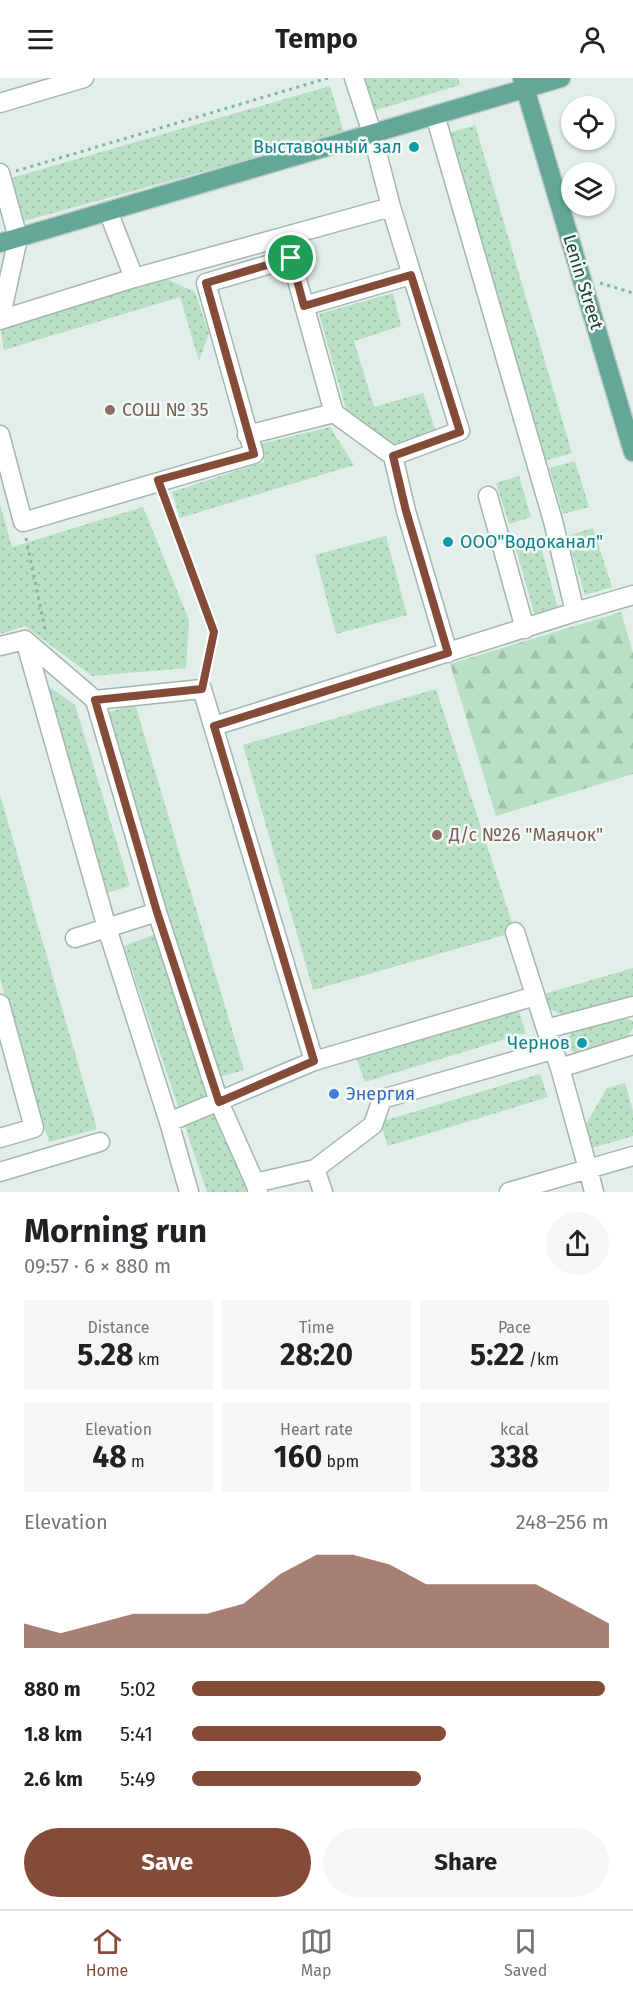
<!DOCTYPE html>
<html lang="en">
<head>
<meta charset="utf-8">
<style>
	:root { --surface:#fff; --page:#f6f6f6; --text:#202124; --muted:#757577; --line:#e0e0e0; --accent:#834b38 }
	body { margin:0; font-family:"Fira Sans",sans-serif; background:var(--page); color:var(--text); height:100vh; display:flex; flex-direction:column; font-size:22px; white-space:nowrap }
	* { box-sizing:border-box; margin:0 }
	p { font-size:20px; color:var(--muted) }
	.icon { flex:none; width:33px; height:33px; fill:none; stroke:currentColor; stroke-width:2; stroke-linecap:round; stroke-linejoin:round }
	.map { position:relative; height:1114px; overflow:hidden }
	.sheet { display:flex; flex-direction:column; background:var(--surface); flex:1 }
	.sheet>* { flex:none }
	.tools { position:absolute; left:561px; top:18px; display:grid; gap:12px }
	.tools a { display:grid; place-items:center; width:54px; height:54px; border-radius:50%; background:var(--surface); box-shadow:0 2px 4px #0004; font-size:30px }
	.pin { position:absolute; display:grid; place-items:center; width:51px; height:51px; color:#fff; margin:-26px; border:3px solid #fff; border-radius:50%; box-shadow:0 2px 6px #0007 }
	.round { display:grid; place-items:center; flex:none; width:63px; height:63px; border-radius:32px; background:var(--page) }
	.overview { display:flex; align-items:center; justify-content:space-between; height:102px; padding:0 24px }
	h1 { font-size:33px; font-weight:700; line-height:45px }
	.metrics { display:grid; grid-template-columns:repeat(3,1fr); gap:9px; height:102px; padding:6px 24px }
	.metrics div { display:grid; align-content:center; border-radius:0px; background:var(--page); text-align:center }
	.metrics b { font-size:30px; font-weight:700 }
	.metrics small { font-size:16px; font-weight:400 }
	.metrics p { font-size:16px }
	.chart { height:168px; padding:12px 24px }
	.chart p { display:flex; justify-content:space-between }
	.chart svg { width:100%; height:108px; margin-top:6px; fill:var(--accent); opacity:.7 }
	.cta { display:flex; gap:12px; margin-top:auto; padding:12px 24px }
	.cta a { flex:1; height:69px; border-radius:36px; background:var(--accent); color:#fff; font-size:24px; font-weight:700; line-height:69px; text-align:center }
	.cta a+a { background:var(--page); color:var(--text) }
	ul { padding:0 24px; list-style:none; font-size:20px }
	li { display:grid; grid-template-columns:96px 72px 1fr; align-items:center; height:45px }
	li i { height:15px; border-radius:8px; background:var(--accent) }
	header { display:flex; justify-content:space-between; align-items:center; height:78px; padding:0 24px; background:var(--surface); font-size:27px; font-weight:700 }
	.dock { display:flex; justify-content:space-around; align-items:center; height:84px; border-top:2px solid var(--line); background:var(--surface); font-size:16px; color:var(--muted) }
	.dock a { display:grid; justify-items:center; gap:3px }
	.dock .selected { color:var(--accent) }
	.map>svg:first-child { display:block }
	.grass { fill:url(#grass-dots) }
	.forest { fill:url(#forest-firs) }
	.lines { fill:none; stroke-linecap:round; stroke-linejoin:round }
	.minor-casing { stroke:#a4b6b0; stroke-width:21 }
	.major-casing { stroke:#c1cac7; stroke-width:21 }
	.path { stroke:#80b4a4; stroke-width:3; stroke-dasharray:3 4.5; stroke-linecap:butt }
	.minor { stroke:#fff; stroke-width:18 }
	.major { stroke:#63a796; stroke-width:18 }
	.route-casing { stroke:#fff; stroke-width:12 }
	.route { stroke:#834b38; stroke-width:8 }
	.culture-dot { fill:#0f9aa8; stroke:#f3faf6; stroke-width:2 }
	.education-dot { fill:#8d6e63; stroke:#f3faf6; stroke-width:2 }
	.shop-dot { fill:#3f7fe0; stroke:#f3faf6; stroke-width:2 }
	.labels { text-anchor:middle; dominant-baseline:central; stroke-width:5; stroke-linejoin:round; paint-order:stroke }
	.culture-label { font-size:18px; fill:#0d838f; stroke:#f3faf6; text-anchor:end }
	.street-label { font-size:18px; fill:#204038; stroke:#f3faf6 }
	.education-label { font-size:18px; fill:#785e54; stroke:#f3faf6; text-anchor:start }
	.shop-label { font-size:18px; fill:#366cbe; stroke:#f3faf6; text-anchor:start }
</style>
</head>
<body>
<header><svg class="icon" aria-label="menu" viewBox="0 0 24 24"><path d="M4 6h16M4 12h16M4 18h16"/></svg>Tempo<svg class="icon" aria-label="person" viewBox="0 0 24 24"><circle cx="12" cy="8" r="4"/><path d="M4 21q1-7 8-7t8 7"/></svg></header>
<div class="map">
<svg width="633" height="1114" viewBox="0 0 633 1114">
	<defs>
		<pattern id="grass-dots" width="8" height="8" patternUnits="userSpaceOnUse" patternTransform="scale(1.5)"><rect width="8" height="8" fill="#b9e0c5"/><path d="M2 2h.1M6 6h.1" fill="none" stroke="#9fc1aa" stroke-width="1.8" stroke-linecap="round"/></pattern>
		<pattern id="forest-firs" width="22" height="20" patternUnits="userSpaceOnUse" patternTransform="scale(1.5)"><rect width="22" height="20" fill="#b9e0c5"/><path d="M5 1l3.5 6h-7zM16 11l3.5 6h-7z" fill="#9fc1aa"/></pattern>
	</defs>
	<rect width="100%" height="100%" fill="#e2eee9"/>
	<path class="grass" d="M363 0H458L460 7 373 33Z
		M330 8 344 55 24 143 11 100Z
		M475 47 572 375 544 383 446 56Z
		M160 198 195 214 209 255 199 283 180 219 4 272 0 247Z
		M393 215 401 248 354 263 374 329 423 315 436 354 392 369 347 335 319 236Z
		M330 349 354 387 180 440 172 414 264 384 260 366Z
		M575 383 589 429 563 436 549 390Z
		M519 398 531 439 509 446 496 405Z
		M0 426 12 469 143 429 189 542 186 590 92 598 25 548 0 556Z
		M593 450 612 509 585 517 567 458Z
		M386 458 407 537 336 556 315 477Z
		M538 458 558 531 535 538 514 464Z
		M44 605 75 627 130 808 104 816Z
		M436 611 515 854 313 912 243 667Z
		M135 626 244 992 216 1000 106 635Z
		M0 717 97 1051 49 1064 0 901Z
		M156 856 250 1114H207L124 868Z
		M633 890V918L565 938 550 931 544 916Z
		M518 931 526 955 365 1004 356 979Z
		M614 937 633 943V950L626 960 579 977 564 968 573 951Z
		M540 996 548 1019 388 1068 380 1044Z
		M625 1005 633 1033V1058L592 1070 586 1046 607 1010Z"/>
	<path class="forest" d="M621 534 633 575V696L496 738 450 586Z"/>
	<g class="lines">
		<defs>
			<path id="minor" d="M354 0 372 55 391 129 460 353 393 378 406 433 448 575
				M0 25 84 0
				M435 37 553 443 575 534 633 517
				M0 95 18 160 0 242
				M108 133 134 200
				M304 228 411 197
				M0 242 134 200 391 129
				M0 357 23 444 254 376 206 205 291 180 334 335 393 378
				M247 357 334 335
				M488 418 525 551
				M25 562 107 850 169 1044 189 1114
				M0 568 25 562 95 622 157 834 219 1024 255 1105
				M95 622 202 611 314 983 169 1044
				M214 648 575 534
				M515 854 546 951
				M75 860 157 834
				M0 926 34 1050 0 1060
				M633 928 546 951 560 990 633 967
				M314 983 535 918
				M560 990 588 1091 633 1078
				M315 1091 373 1047 382 1021 552 972
				M0 1094 100 1064
				M258 1114 255 1105 315 1091 323 1114
				M509 1114 588 1091 594 1114"/>
			<path id="major" d="M522 0 633 374
				M0 165 561 0"/>
		</defs>
		<use href="#minor" class="minor-casing"/>
		<use href="#major" class="major-casing"/>
		<path class="path" d="M16 93 328 0
			M600 205 633 215
			M165 419 214 554 206 595
			M26 460 46 556"/>
		<use href="#minor" class="minor"/>
		<use href="#major" class="major"/>
	</g>
	<g class="lines">
		<defs>
			<path id="route" d="M291 180 304 228 411 197 460 354 393 378 406 433 448 575 214 648 314 983 219 1024 157 834 95 622 202 611 214 554 158 402 254 376 206 205Z"/>
		</defs>
		<use href="#route" class="route-casing"/>
		<use href="#route" class="route"/>
	</g>
	<g class="culture-dot">
		<circle cx="414" cy="69" r="6"/>
		<circle cx="448" cy="464" r="6"/>
		<circle cx="582" cy="965" r="6"/>
	</g>
	<g class="education-dot">
		<circle cx="110" cy="332" r="6"/>
		<circle cx="437" cy="757" r="6"/>
	</g>
	<circle class="shop-dot" cx="334" cy="1016" r="6"/>
	<g class="labels">
		<g class="culture-label">
			<text x="402" y="69">Выставочный зал</text>
			<text x="460" y="464" text-anchor="start">ООО"Водоканал"</text>
			<text x="570" y="965">Чернов</text>
		</g>
		<g class="street-label">
			<text transform="translate(583 204) rotate(73)">Lenin Street</text>
		</g>
		<g class="education-label">
			<text x="122" y="332">СОШ № 35</text>
			<text x="449" y="757">Д/с №26 "Маячок"</text>
		</g>
		<g class="shop-label">
			<text x="346" y="1016">Энергия</text>
		</g>
	</g>
</svg>
<div class="tools">
<a><svg class="icon" aria-label="locate" viewBox="0 0 24 24"><circle cx="12" cy="12" r="6"/><path d="M12 2v4M12 18v4M2 12h4M18 12h4"/></svg></a>
<a><svg class="icon" aria-label="layers" viewBox="0 0 24 24"><path d="M12 4l9 5-9 5-9-5zM3 14l9 5 9-5"/></svg></a>
</div>
<div class="pin" style="left:291px;top:180px;background:#1e9e55"><svg class="icon" aria-label="arrive" viewBox="0 0 24 24"><path d="M6 21V4h12l-3 4 3 4H6"/></svg></div>
</div>
<section class="sheet">
<div class="overview"><div><h1>Morning run</h1><p>09:57 · 6 × 880 m</p></div><a class="round"><svg class="icon" aria-label="share" viewBox="0 0 24 24"><path d="M12 15V3M7 8l5-5 5 5M5 13v7h14v-7"/></svg></a></div>
<div class="metrics">
<div><p>Distance</p><b>5.28<small> km</small></b></div>
<div><p>Time</p><b>28:20</b></div>
<div><p>Pace</p><b>5:22<small> /km</small></b></div>
</div>
<div class="metrics">
<div><p>Elevation</p><b>48<small> m</small></b></div>
<div><p>Heart rate</p><b>160<small> bpm</small></b></div>
<div><p>kcal</p><b>338</b></div>
</div>
<div class="chart"><p><span>Elevation</span>248–256 m</p>
<svg viewBox="0 0 160 44" preserveAspectRatio="none"><path d="M0 44V34L10 38L20 34L30 30L40 30L50 30L60 26L70 14L80 6L90 6L100 10L110 18L120 18L130 18L140 18L150 26L160 34V44z"/></svg>
</div>
<ul>
<li><b>880 m</b>5:02<i style="width:99%"></i></li>
<li><b>1.8 km</b>5:41<i style="width:61%"></i></li>
<li><b>2.6 km</b>5:49<i style="width:55%"></i></li>
</ul>
<div class="cta"><a>Save</a><a>Share</a></div>
</section>
<nav class="dock">
<a class="selected"><svg class="icon" aria-label="home" viewBox="0 0 24 24"><path d="M3 11l9-7 9 7M6 9v11h12V9"/></svg>Home</a>
<a><svg class="icon" aria-label="map" viewBox="0 0 24 24"><path d="M3 6l6-2 6 2 6-2v14l-6 2-6-2-6 2zM9 4v14M15 6v14"/></svg>Map</a>
<a><svg class="icon" aria-label="saved" viewBox="0 0 24 24"><path d="M7 4h10v16l-5-4-5 4z"/></svg>Saved</a>
</nav>
</body>
</html>
